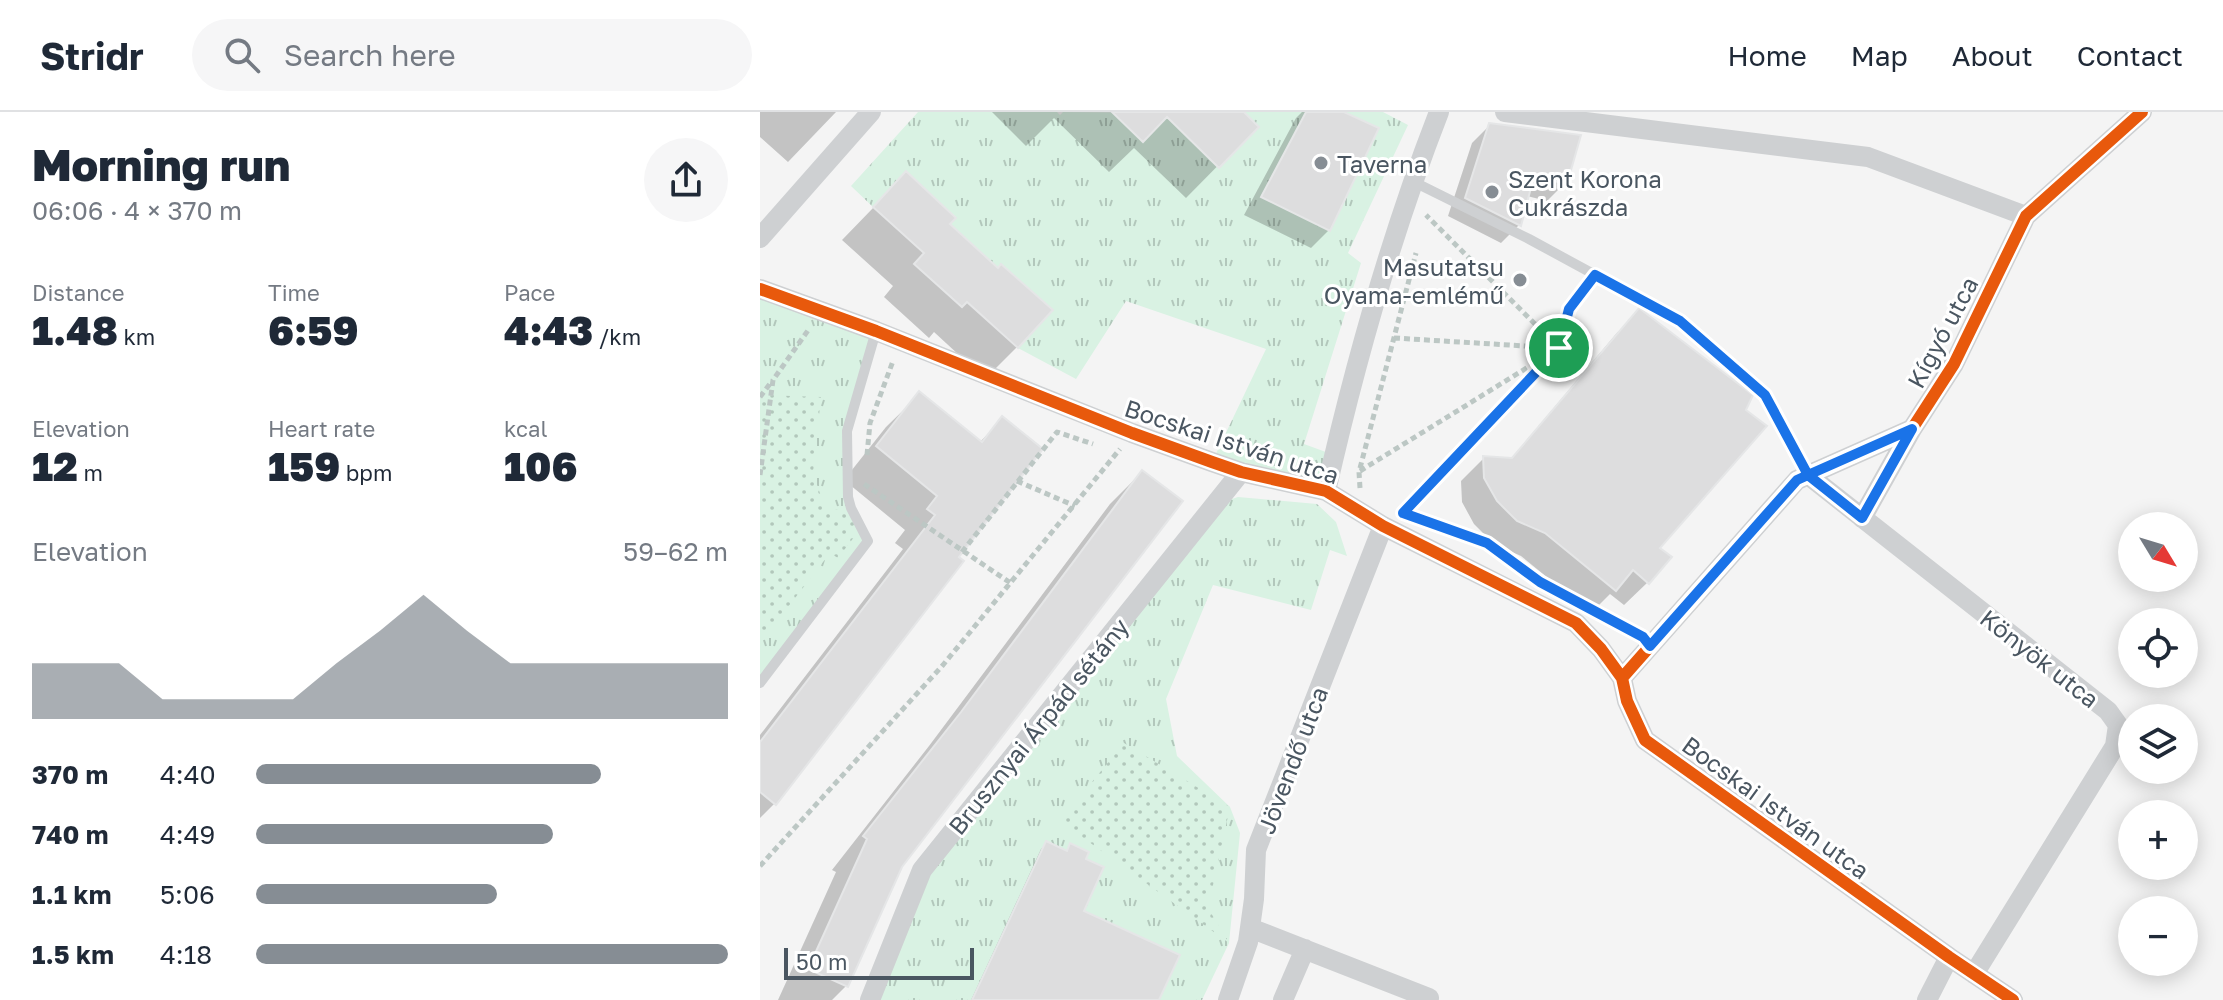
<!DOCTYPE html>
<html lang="en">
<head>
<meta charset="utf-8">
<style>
	:root { --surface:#fff; --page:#f6f6f7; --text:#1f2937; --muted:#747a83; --line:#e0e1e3; --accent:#868d94 }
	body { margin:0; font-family:"Golos Text",sans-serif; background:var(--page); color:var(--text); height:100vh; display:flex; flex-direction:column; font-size:30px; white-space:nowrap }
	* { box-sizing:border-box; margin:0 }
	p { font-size:26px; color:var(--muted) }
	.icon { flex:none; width:44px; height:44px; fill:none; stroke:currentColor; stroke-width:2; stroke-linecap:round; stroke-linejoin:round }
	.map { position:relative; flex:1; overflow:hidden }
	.side { display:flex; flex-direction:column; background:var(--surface); width:760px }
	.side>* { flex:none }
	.needle { width:52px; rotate:128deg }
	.fabs { position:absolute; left:1358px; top:400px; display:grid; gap:16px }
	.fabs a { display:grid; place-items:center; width:80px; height:80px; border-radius:50%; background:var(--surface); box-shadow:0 4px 20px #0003; font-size:40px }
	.scale { position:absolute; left:24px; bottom:20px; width:190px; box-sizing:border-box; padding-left:8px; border:4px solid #4a5661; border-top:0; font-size:22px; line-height:28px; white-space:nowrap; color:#4a5661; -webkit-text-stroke:6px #fff; paint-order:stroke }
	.pin { position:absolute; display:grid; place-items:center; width:68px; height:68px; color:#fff; margin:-34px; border:4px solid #fff; border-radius:50%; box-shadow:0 2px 8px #0007 }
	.round { display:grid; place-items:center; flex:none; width:84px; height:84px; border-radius:42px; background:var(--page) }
	.overview { display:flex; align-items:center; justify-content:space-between; height:136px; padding:0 32px }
	h1 { font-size:44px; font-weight:800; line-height:60px }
	.figures { display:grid; grid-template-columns:repeat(3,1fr); gap:12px; height:136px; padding:8px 32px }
	.figures div { display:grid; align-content:center }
	.figures b { font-size:40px; font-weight:800 }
	.figures small { font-size:22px; font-weight:400 }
	.figures p { font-size:22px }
	.chart { height:224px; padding:16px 32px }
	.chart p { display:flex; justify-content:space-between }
	.chart svg { width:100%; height:144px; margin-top:8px; fill:var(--accent); opacity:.7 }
	ul { padding:0 32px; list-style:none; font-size:26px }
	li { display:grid; grid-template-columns:128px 96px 1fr; align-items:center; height:60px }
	li i { height:20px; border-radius:10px; background:var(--accent) }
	header { display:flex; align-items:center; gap:48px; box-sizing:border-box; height:112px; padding:0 40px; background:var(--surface); border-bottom:2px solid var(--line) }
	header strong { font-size:38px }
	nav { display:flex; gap:44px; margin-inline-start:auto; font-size:28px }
	.search { width:560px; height:72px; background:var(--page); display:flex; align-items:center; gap:20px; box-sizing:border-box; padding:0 28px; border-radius:44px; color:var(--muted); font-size:30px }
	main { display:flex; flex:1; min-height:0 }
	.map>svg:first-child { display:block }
	.grass { fill:url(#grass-tufts) }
	.park { fill:url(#park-dots) }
	.shadow { fill:#0003 }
	.building { fill:#ddddde; stroke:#e5e6e7; stroke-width:2 }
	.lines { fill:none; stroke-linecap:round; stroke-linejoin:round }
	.path { stroke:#bcc7c4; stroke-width:5; stroke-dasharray:6 4; stroke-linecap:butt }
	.service { stroke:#ced0d2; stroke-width:10 }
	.minor { stroke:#ced0d2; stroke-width:20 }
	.cycleway-casing { stroke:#fff; stroke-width:17 }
	.cycleway { stroke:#e8590c; stroke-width:12 }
	.route-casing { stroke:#fff; stroke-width:16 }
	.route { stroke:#1a73e8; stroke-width:10 }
	.poi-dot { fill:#868d94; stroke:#fff; stroke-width:3 }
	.labels { text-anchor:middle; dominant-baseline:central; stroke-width:6; stroke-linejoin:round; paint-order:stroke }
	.poi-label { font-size:24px; fill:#4a5661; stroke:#fff; text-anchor:start }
	.street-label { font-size:24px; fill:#4a5661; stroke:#fff }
</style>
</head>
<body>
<header>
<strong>Stridr</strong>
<div class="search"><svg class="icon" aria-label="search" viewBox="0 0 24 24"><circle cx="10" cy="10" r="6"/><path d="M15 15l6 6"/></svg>Search here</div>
<nav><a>Home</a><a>Map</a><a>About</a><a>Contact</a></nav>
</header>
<main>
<section class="side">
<div class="overview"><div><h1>Morning run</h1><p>06:06 · 4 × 370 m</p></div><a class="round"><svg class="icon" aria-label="share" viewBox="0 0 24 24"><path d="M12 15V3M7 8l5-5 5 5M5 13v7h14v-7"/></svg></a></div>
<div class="figures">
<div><p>Distance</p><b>1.48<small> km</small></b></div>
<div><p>Time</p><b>6:59</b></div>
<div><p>Pace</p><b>4:43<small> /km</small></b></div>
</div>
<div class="figures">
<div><p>Elevation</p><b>12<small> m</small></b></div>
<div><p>Heart rate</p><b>159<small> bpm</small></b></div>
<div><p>kcal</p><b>106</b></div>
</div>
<div class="chart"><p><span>Elevation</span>59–62 m</p>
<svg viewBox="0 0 160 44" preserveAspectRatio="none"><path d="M0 44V27L10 27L20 27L30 38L40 38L50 38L60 38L70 27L80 17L90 6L100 17L110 27L120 27L130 27L140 27L150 27L160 27V44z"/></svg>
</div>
<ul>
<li><b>370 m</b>4:40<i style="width:73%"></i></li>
<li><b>740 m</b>4:49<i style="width:63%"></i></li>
<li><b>1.1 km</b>5:06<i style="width:51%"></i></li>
<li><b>1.5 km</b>4:18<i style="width:100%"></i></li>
</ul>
</section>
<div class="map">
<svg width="1463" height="888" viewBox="0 0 1463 888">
	<defs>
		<pattern id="grass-tufts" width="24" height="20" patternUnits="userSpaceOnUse" patternTransform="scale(2)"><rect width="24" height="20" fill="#d9f2e3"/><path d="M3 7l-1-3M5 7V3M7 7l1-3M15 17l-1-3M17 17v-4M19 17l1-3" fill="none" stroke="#b2c7bb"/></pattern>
		<pattern id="park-dots" width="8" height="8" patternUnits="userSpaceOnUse" patternTransform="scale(2)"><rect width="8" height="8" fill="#d9f2e3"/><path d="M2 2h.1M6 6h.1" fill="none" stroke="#b2c7bb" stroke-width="1.8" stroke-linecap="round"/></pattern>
	</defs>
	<rect width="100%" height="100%" fill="#f4f4f4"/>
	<path class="grass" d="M158 0H297L300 3 303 0 410 1 459 55 499 15 484 0H623L648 13 588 141 601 151 544 332 574 343 566 379 452 350 506 237 366 189 316 267 258 236 292 198 242 152 238 156 190 112 196 105 146 60 113 95 91 74Z
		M0 177 116 219 87 320 88 385 108 429 0 571Z
		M478 385 557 392 576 410 587 444 570 438 551 498 453 473 406 587 417 644 470 695 480 721 469 831 442 888H114L162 758 454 393Z"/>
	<path class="park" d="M0 283 61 285 53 361 66 399 91 396 101 416 78 446 70 441 0 531Z
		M364 631 470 695 448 796 469 831 300 709Z"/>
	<path class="shadow" d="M0 0H76L28 50 0 25Z
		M232 0H481L496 15 426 86 374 36 349 60 294 6 266 34Z
		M542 0H579L569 118 551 136 484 103 536 6Z
		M730 13 805 71 787 89 767 84 759 113 741 131 688 104 712 31Z
		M146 62 187 113 257 235 225 267 174 220 169 226 124 185 133 174 82 128Z
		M879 199 897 437 888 470 864 493 850 482 831 501 761 444 734 432 714 412 702 390 701 369 724 346 750 348 856 222Z
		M160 282 220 330 242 307 196 445 15 691 0 706V623L143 437 135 431 145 418 84 368 126 315Z
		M382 360 140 754 86 874 72 888H18L76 760 72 758 169 634 350 392Z
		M286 732 305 740 311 734 324 748 321 800 397 888H211L281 737Z"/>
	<path class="building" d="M352 0H484L499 15 459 56 407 5 383 30Z
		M546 0H584L619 16 570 119 501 85Z
		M729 11 821 23 807 72 774 64 761 114 705 86Z
		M146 59 196 106 190 112 238 156 241 152 293 198 258 236 207 190 202 195 154 152 164 141 113 95Z
		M879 196 993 283 986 298 1007 314 900 436 912 445 889 472 873 458 856 479 785 421 757 409 737 389 724 366 723 344 752 346Z
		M159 279 222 330 242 304 283 337 199 445 204 449 16 693 0 680V630L175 403 167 397 177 384 116 334Z
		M382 358 423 389 142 755 88 875 48 857 107 727 103 724 201 600Z
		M286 729 307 739 310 731 329 740 326 747 344 755 324 799 420 843 399 888H212Z"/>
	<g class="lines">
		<path class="path" d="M634 226 798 236
			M0 285 12 269
			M107 343 110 311 133 249
			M600 359 799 236 809 197 826 175
			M0 363 13 268 49 217
			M257 369 315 394
			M104 372 252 472
			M600 376 599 360 656 141
			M644 401 799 236 666 103
			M672 412 727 431 763 457
			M202 440 297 320 333 332
			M840 502 874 520
			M0 754 183 553 360 337"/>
		<path class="service" d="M652 69 769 127 920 209 1005 283 1048 363
			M0 571 108 429 91 396 88 385 87 319 116 219"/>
		<path class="minor" d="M745 0 1108 45 1266 104
			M0 126 111 0
			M0 177 116 219 372 321 452 350 481 360 566 379 623 414 816 511 841 537 862 566 867 589 885 628 1189 845 1253 888
			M1048 363 1348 599 1358 613 1355 634 1214 862
			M566 379C595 251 631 123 679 0
			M1102 406 1152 317
			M862 566 1037 368 1152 317 1194 252 1266 104 1382 0
			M490 816 669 886
			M110 888 162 758 481 360
			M468 888 488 830 494 787 496 738 623 414
			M523 888 545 837
			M1167 888 1189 845"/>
		<defs>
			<path id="cycleway" d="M0 177 116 219 372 321 452 350 481 360 566 379 623 414 816 511 841 537 862 566 867 589 885 628 1189 845 1253 888
				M862 566 1037 368 1152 317 1194 252 1266 104 1382 0"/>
		</defs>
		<use href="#cycleway" class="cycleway-casing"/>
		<use href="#cycleway" class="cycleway"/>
	</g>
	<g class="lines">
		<defs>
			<path id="route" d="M799 236 643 401 727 431 780 470 883 525 890 534 1037 368 1048 363 1102 406 1152 317 1048 363 1005 283 920 209 835 163 809 197 799 236"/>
		</defs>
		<use href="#route" class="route-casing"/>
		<use href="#route" class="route"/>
	</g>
	<g class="poi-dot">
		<circle cx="561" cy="51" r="8"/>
		<circle cx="732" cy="80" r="8"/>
		<circle cx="760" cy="168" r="8"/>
	</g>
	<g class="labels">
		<g class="poi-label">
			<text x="577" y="51">Taverna</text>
			<text x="748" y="66">Szent Korona<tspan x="748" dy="28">Cukrászda</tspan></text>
			<text x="744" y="154" text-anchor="end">Masutatsu<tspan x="744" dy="28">Oyama-emlémű</tspan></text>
		</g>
		<g class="street-label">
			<text transform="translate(1182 220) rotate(-62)">Kígyó utca</text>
			<text transform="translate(472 329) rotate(18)">Bocskai István utca</text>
			<text transform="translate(1280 546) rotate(38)">Könyök utca</text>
			<text transform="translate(278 614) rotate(-51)">Brusznyai Árpád sétány</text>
			<text transform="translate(532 648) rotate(-69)">Jövendő utca</text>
			<text transform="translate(1016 695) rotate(36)">Bocskai István utca</text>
		</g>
	</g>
</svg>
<div class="fabs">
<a><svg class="needle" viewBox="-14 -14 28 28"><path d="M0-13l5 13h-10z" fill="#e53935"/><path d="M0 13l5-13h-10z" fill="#747a83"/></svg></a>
<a><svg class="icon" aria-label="locate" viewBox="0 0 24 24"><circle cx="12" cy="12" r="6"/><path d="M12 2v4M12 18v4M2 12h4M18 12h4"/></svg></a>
<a><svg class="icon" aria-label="layers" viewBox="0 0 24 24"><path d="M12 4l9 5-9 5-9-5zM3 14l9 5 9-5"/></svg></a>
<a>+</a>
<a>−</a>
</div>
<div class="scale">50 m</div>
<div class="pin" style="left:799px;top:236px;background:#1e9e55"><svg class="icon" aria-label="arrive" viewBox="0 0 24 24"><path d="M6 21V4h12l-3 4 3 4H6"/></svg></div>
</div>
</main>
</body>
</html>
